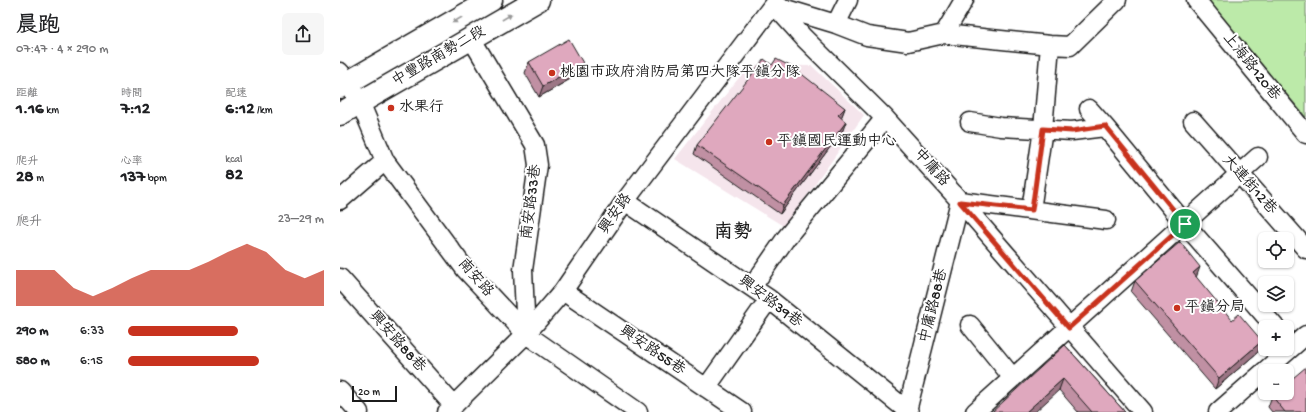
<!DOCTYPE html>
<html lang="zh-TW">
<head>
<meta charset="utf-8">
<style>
	:root { --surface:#fff; --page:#f6f6f6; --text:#202124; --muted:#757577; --accent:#c8321e }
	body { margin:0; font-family:"Gochi Hand","LXGW WenKai TC",sans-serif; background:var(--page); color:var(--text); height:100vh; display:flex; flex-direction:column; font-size:15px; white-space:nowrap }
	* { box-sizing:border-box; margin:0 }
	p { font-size:13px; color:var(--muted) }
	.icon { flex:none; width:22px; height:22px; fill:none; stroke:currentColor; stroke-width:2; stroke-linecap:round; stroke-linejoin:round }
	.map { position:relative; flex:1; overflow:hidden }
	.panel { display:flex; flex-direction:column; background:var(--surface); width:340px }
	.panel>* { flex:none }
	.buttons { position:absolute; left:918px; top:232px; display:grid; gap:8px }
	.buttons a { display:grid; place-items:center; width:36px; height:36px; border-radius:6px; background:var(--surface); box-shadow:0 1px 3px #0004; font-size:20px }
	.scale { position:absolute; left:12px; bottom:10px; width:45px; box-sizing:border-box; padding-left:4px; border:2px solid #1c1c1c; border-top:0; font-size:11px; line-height:14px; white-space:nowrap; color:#1c1c1c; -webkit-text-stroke:3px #fff; paint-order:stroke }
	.pin { position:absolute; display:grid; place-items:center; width:34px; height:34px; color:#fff; margin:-17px; border:2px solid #fff; border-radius:50%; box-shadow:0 1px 4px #0007 }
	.round { display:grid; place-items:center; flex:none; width:42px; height:42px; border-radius:6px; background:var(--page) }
	.headline { display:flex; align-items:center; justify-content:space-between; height:68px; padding:0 16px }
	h1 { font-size:22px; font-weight:700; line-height:30px }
	.stats { display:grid; grid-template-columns:repeat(3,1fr); gap:6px; height:68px; padding:4px 16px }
	.stats div { display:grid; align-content:center }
	.stats b { font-size:17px; font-weight:700 }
	.stats small { font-size:11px; font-weight:400 }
	.stats p { font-size:11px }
	.chart { height:112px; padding:8px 16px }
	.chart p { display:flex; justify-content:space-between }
	.chart svg { width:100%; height:72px; margin-top:4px; fill:var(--accent); opacity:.7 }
	ul { padding:0 16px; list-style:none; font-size:13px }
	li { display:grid; grid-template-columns:64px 48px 1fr; align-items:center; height:30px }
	li i { height:10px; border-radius:5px; background:var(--accent) }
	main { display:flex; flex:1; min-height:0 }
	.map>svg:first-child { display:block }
	.built { fill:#f5e5ec }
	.green { fill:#bceaa9; stroke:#6c8362 }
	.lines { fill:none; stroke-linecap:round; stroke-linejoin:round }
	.minor-casing { stroke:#1c1c1c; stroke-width:21 }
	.major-casing { stroke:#1c1c1c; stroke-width:25 }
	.minor { stroke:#fff; stroke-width:18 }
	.major { stroke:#fff; stroke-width:22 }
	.wall { fill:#c090a3; stroke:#1c1c1c }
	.shaded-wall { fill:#9c7685; stroke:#1c1c1c }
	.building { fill:#dfa8be; stroke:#1c1c1c }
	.oneway { fill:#999 }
	.route-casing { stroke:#fff; stroke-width:8 }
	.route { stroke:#c8321e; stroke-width:5 }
	.poi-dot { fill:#c8321e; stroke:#fff; stroke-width:1.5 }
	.labels { text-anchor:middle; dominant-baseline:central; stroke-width:4; stroke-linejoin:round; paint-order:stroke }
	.street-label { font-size:15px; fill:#1c1c1c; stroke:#fff }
	.poi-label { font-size:15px; fill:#1c1c1c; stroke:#fff; text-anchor:start }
	.district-label { font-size:19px; font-weight:bold; fill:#1c1c1c; stroke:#fff }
</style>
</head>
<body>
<main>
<section class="panel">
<div class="headline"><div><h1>晨跑</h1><p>07:47 · 4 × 290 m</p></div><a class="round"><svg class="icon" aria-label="share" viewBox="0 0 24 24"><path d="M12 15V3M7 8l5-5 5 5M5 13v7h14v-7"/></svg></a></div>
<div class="stats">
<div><p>距離</p><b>1.16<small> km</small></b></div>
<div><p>時間</p><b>7:12</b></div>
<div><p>配速</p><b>6:12<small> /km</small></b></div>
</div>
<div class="stats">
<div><p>爬升</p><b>28<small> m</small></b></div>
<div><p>心率</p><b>137<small> bpm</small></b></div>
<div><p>kcal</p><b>82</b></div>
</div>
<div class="chart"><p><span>爬升</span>23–29 m</p>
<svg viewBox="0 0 160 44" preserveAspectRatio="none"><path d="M0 44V22L10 22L20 22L30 33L40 38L50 33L60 27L70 22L80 22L90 22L100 17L110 11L120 6L130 11L140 22L150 27L160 22V44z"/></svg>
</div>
<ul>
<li><b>290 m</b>6:33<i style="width:56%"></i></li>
<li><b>580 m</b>6:15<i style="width:67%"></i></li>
</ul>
</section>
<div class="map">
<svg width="966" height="412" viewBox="0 0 966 412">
	<rect width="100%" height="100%" fill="#fff"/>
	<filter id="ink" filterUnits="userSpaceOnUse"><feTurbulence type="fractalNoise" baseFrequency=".025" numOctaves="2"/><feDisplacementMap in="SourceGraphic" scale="8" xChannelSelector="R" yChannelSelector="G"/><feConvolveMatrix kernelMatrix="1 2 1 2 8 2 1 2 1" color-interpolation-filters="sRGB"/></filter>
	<g filter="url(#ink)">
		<path class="built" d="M409 65 472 66 524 115 445 227 335 159Z"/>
		<path class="green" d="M867 0H966V117Z"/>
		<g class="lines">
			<defs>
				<path id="minor" d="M856 0 966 134
					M435 6 464 38 545 118 620 201 803 412
					M496 24 508 0
					M604 34 624 0
					M131 38 195 145 198 165 183 270 186 334
					M0 72 20 102 45 161 125 269 186 334 298 412
					M749 109 765 127 845 224 935 327
					M853 121 966 249
					M630 122 661 127 732 131 765 127
					M0 200 45 161
					M285 201 429 299 569 412
					M691 210 703 129 710 45
					M0 278 114 406
					M412 287 446 238 545 118
					M223 291 402 412
					M630 325 673 378
					M366 388 429 299
					M0 391 19 412
					M567 411 620 201 766 220
					M107 412 186 334 223 291 285 201 433 5 496 24 527 36 568 42 604 34 710 45 730 46 777 0
					M635 412 918 157
					M878 412 966 335"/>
				<path id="major" d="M0 87 151 0
					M0 114 198 0"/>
			</defs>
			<use href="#minor" class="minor-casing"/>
			<use href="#major" class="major-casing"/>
			<use href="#minor" class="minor"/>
			<use href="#major" class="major"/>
		</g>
		<path class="wall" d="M189 62 243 63 239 74 199 97 185 73Z
			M432 65 505 108 501 118 503 130 440 214 354 154 357 145Z
			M856 278 918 352 875 389 791 292 795 281Z
			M725 345 785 412H738L719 390Z
			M932 396 966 412H932L928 407Z"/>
		<path class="shaded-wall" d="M243 63 239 74 199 97 203 86Z
			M505 108 502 116 495 124 498 115Z
			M506 122 503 130 440 214 443 205Z
			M860 267 856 278 853 273Z
			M922 341 918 352 875 389 879 378Z
			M723 379 719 390 695 412H686Z"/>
		<path class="building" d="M229 39 243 63 203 86 189 62Z
			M424 59 432 65 436 59 454 68 505 108 498 115 506 122 443 205 357 145Z
			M840 242 860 267 853 273 892 320 899 314 922 341 879 378 795 281Z
			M725 345 785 412H752L723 379 686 412H652Z
			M966 367V412H945L932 396 935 393H947V383Z"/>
		<defs><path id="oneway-solid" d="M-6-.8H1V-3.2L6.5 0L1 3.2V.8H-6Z"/></defs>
		<g class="oneway">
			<use href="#oneway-solid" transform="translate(167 17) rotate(-30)"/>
			<use href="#oneway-solid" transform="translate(117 20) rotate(150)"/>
		</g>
	</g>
	<g class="lines" filter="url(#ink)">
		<defs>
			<path id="route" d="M765 126 845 224 729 328 620 202 692 210 703 129 732 131Z"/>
		</defs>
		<use href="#route" class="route-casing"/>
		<use href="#route" class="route"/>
	</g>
	<g class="poi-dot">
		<circle cx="212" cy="73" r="4"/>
		<circle cx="51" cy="108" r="4"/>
		<circle cx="429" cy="142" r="4"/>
		<circle cx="837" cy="308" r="4"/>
	</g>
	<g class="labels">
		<g class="street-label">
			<text transform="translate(99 57) rotate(-30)">中豐路南勢二段</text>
			<text transform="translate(911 67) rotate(51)">上海路120巷</text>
			<text transform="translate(591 168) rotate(48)">中庸路</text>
			<text transform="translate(909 185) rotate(48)">大連街12巷</text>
			<text transform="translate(192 202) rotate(-83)">南安路33巷</text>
			<text transform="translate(276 214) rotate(-55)">興安路</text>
			<text transform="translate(135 278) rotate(49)">南安路</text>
			<text transform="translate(430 302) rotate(37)">興安路39巷</text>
			<text transform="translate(594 306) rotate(-76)">中庸路88巷</text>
			<text transform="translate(57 342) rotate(48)">興安路88巷</text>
			<text transform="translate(312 351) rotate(34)">興安路55巷</text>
		</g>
		<g class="poi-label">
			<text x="220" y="73">桃園市政府消防局第四大隊平鎮分隊</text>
			<text x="59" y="108">水果行</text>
			<text x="437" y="142">平鎮國民運動中心</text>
			<text x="845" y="308">平鎮分局</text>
		</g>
		<g class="district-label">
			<text x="393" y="233">南勢</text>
		</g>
	</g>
</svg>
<div class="buttons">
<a><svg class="icon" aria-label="locate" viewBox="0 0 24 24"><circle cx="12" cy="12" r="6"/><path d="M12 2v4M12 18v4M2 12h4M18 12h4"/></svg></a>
<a><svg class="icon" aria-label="layers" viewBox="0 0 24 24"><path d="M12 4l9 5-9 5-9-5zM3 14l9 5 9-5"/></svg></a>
<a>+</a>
<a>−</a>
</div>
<div class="scale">20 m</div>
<div class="pin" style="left:845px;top:224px;background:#1e9e55"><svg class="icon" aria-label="arrive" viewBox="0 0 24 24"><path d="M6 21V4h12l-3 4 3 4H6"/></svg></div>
</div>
</main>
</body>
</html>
